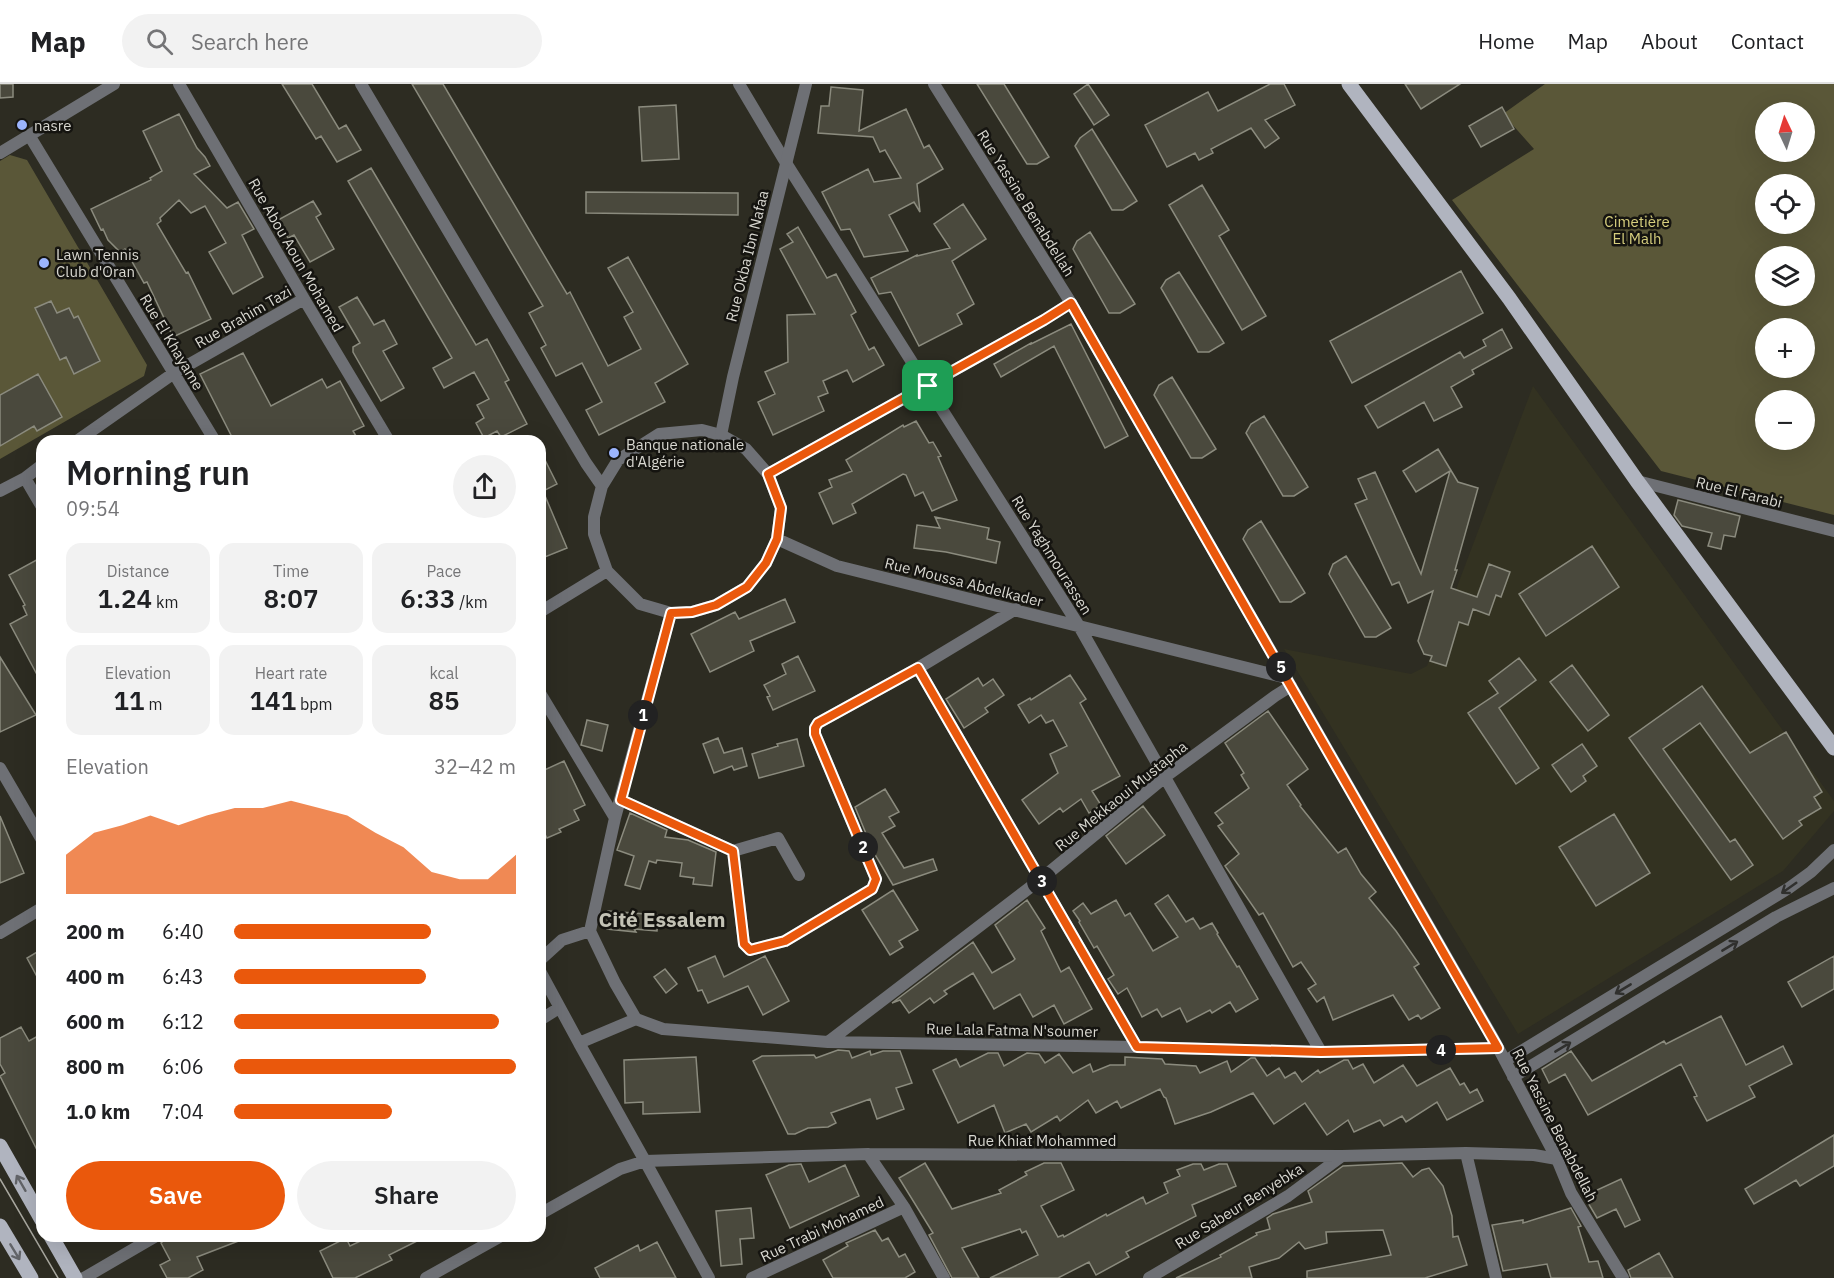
<!DOCTYPE html>
<html lang="en">
<head>
<meta charset="utf-8">
<style>
	:root { --surface:#fff; --page:#f2f2f2; --text:#202124; --muted:#757577; --line:#e0e0e0; --accent:#ea580c }
	body { margin:0; font-family:"IBM Plex Sans",sans-serif; background:var(--page); color:var(--text); height:100vh; display:flex; flex-direction:column; font-size:22px; white-space:nowrap }
	* { box-sizing:border-box; margin:0 }
	p { font-size:20px; color:var(--muted) }
	.icon { flex:none; width:33px; height:33px; fill:none; stroke:currentColor; stroke-width:2; stroke-linecap:round; stroke-linejoin:round }
	.map { position:relative; flex:1; overflow:hidden }
	.drawer { position:absolute; left:36px; top:351px; width:510px; height:807px; display:flex; flex-direction:column; background:var(--surface); border-radius:18px; box-shadow:0 6px 24px #0002 }
	.drawer>* { flex:none }
	.needle { width:39px; rotate:356deg }
	.fabs { position:absolute; left:1755px; top:18px; display:grid; gap:12px }
	.fabs a { display:grid; place-items:center; width:60px; height:60px; border-radius:50%; background:var(--surface); box-shadow:0 6px 24px #0002; font-size:30px }
	.pin { position:absolute; display:grid; place-items:center; width:51px; height:51px; color:#fff; margin:-26px; border-radius:12px; box-shadow:0 3px 9px #0006 }
	.km { position:absolute; width:30px; height:30px; margin:-15px; border-radius:50%; background:#222; color:#fff; font-size:16px; line-height:30px; text-align:center }
	.round { display:grid; place-items:center; flex:none; width:63px; height:63px; border-radius:32px; background:var(--page) }
	.summary { display:flex; align-items:center; justify-content:space-between; height:102px; padding:0 30px }
	h1 { font-size:33px; font-weight:600; line-height:45px }
	.figures { display:grid; grid-template-columns:repeat(3,1fr); gap:9px; height:102px; padding:6px 30px }
	.figures div { display:grid; align-content:center; border-radius:15px; background:var(--page); text-align:center }
	.figures b { font-size:26px; font-weight:600 }
	.figures small { font-size:16px; font-weight:400 }
	.figures p { font-size:16px }
	.chart { height:168px; padding:12px 30px }
	.chart p { display:flex; justify-content:space-between }
	.chart svg { width:100%; height:108px; margin-top:6px; fill:var(--accent); opacity:.7 }
	.primary-button { display:flex; gap:12px; margin-top:auto; padding:12px 30px }
	.primary-button a { flex:1; height:69px; border-radius:36px; background:var(--accent); color:#fff; font-size:24px; font-weight:600; line-height:69px; text-align:center }
	.primary-button a+a { background:var(--page); color:var(--text) }
	ul { padding:0 30px; list-style:none; font-size:20px }
	li { display:grid; grid-template-columns:96px 72px 1fr; align-items:center; height:45px }
	li i { height:15px; border-radius:8px; background:var(--accent) }
	header { display:flex; align-items:center; gap:36px; box-sizing:border-box; height:84px; padding:0 30px; background:var(--surface); border-bottom:2px solid var(--line) }
	header strong { font-size:28px }
	nav { display:flex; gap:33px; margin-inline-start:auto; font-size:21px }
	.search { width:420px; height:54px; background:var(--page); display:flex; align-items:center; gap:15px; box-sizing:border-box; padding:0 21px; border-radius:33px; color:var(--muted); font-size:22px }
	.map>svg:first-child { display:block }
	.built { fill:#333221 }
	.green { fill:#5a5738; fill-rule:evenodd }
	.building { fill:#4a493d; stroke:#8b8b7e; stroke-width:1.5 }
	.lines { fill:none; stroke-linecap:round; stroke-linejoin:round }
	.minor { stroke:#6e7075; stroke-width:12 }
	.tertiary { stroke:#6e7075; stroke-width:12 }
	.primary { stroke:#b0b4bf; stroke-width:15 }
	.tram { stroke:#a9a8a0; stroke-width:1.5 }
	.oneway { stroke:#30302e }
	.oneway2 { stroke:#626468 }
	.route-casing { stroke:#fff; stroke-width:12 }
	.route { stroke:#ea580c; stroke-width:8 }
	.poi-dot { fill:#9bb4fd; stroke:#151410; stroke-width:2 }
	.labels { text-anchor:middle; dominant-baseline:central; stroke-width:5; stroke-linejoin:round; paint-order:stroke }
	.poi-label { font-size:15px; fill:#d8d7d0; stroke:#151410; text-anchor:start }
	.street-label { font-size:15px; fill:#d8d7d0; stroke:#151410 }
	.park-label { font-size:15px; fill:#d7cf7e; stroke:#151410 }
	.district-label { font-size:21px; font-weight:bold; fill:#c3c2b5; stroke:#151410 }
</style>
</head>
<body>
<header>
<strong>Map</strong>
<div class="search"><svg class="icon" aria-label="search" viewBox="0 0 24 24"><circle cx="10" cy="10" r="6"/><path d="M15 15l6 6"/></svg>Search here</div>
<nav><a>Home</a><a>Map</a><a>About</a><a>Contact</a></nav>
</header>
<div class="map">
<svg width="1834" height="1194" viewBox="0 0 1834 1194">
	<rect width="100%" height="100%" fill="#2d2c22"/>
	<path class="built" d="M1533 302 1834 717V727L1783 787 1518 950 1284 565 1411 590 1427 582Z"/>
	<path class="green" d="M1545 0H1834V431L1661 387 1452 116 1534 65 1503 30ZM1766 28H1804V68H1766ZM1766 100H1804V140H1766ZM1766 172H1804V212H1766ZM1766 244H1804V284H1766ZM1766 316H1804V356H1766Z
		M10 71 27 76 147 281 144 292 0 375V77Z"/>
	<path class="building" d="M0 0H13V13L0 14Z
		M282 0H312L339 45 346 41 361 66 337 78 321 52 316 55Z
		M412 0H443L567 210 570 208 608 282 641 265 624 233 633 228 608 184 628 173 688 280 655 299 665 318 599 351 586 326 602 318 582 279 556 292 541 264 546 261 529 229 543 222Z
		M977 0H1004L1049 73 1037 80H1027Z
		M1088 0 1109 31 1094 41 1074 10Z
		M1270 0H1284L1295 21 1265 36 1279 54 1265 64 1251 44 1211 65 1213 69 1199 76 1195 69 1167 83 1145 41 1208 8 1218 27Z
		M1405 0H1460L1421 25Z
		M831 3 863 6 859 47 906 25 924 64 929 61 943 85 917 100 920 128 914 118 889 131 908 167 864 173 850 145 841 146 822 108 868 85 874 98 901 94 885 66 880 68 873 53 818 49 821 22H829Z
		M676 21 679 75 642 77 639 23Z
		M1502 23 1514 45 1481 63 1469 42Z
		M179 30 197 64 205 73 210 82 194 90 227 124 238 118 254 145 242 151 263 193 233 210 209 168 226 159 205 122 191 129 179 116 160 134 161 137 157 140 186 189 188 188 211 235 173 253 147 198 144 199 125 165 120 168 108 156 103 145 101 146 91 125 151 96 150 94 162 87 143 47Z
		M1092 45 1137 117 1123 126H1112L1075 62 1080 54Z
		M371 84 476 261 487 255 509 296 505 298 527 340 501 353 497 347 484 354 476 339 484 334 477 321 489 315 474 288 444 304 433 284 452 274 348 97Z
		M1202 101 1229 146 1219 152 1266 232 1242 246 1169 121Z
		M586 108 738 109V131L586 129Z
		M313 117 321 130 316 133 334 165 310 178 294 151 288 154 278 136Z
		M963 120 986 155 952 177 974 220 957 230 962 240 919 262 891 208 879 210 871 194 917 171V172L950 164 934 140Z
		M798 143 827 194 836 190 856 228 851 231 869 266 874 263 884 281 853 298 847 286 823 297 828 309 818 313 824 327 773 351 758 318 775 310 765 288 788 278 787 231 815 230 780 165 793 158 787 150Z
		M1090 148 1135 220 1120 229H1109L1073 165 1077 157Z
		M1461 187 1483 229 1352 299 1330 257Z
		M1179 188 1224 259 1209 268H1198L1161 204 1166 196Z
		M357 213 374 241 384 236 397 260 383 267 404 304 381 317 353 268V263L360 259 339 223Z
		M51 217 57 229 69 224 74 234 78 232 100 277 74 290 66 273 60 276 35 224Z
		M1071 240 1128 352 1105 364 1054 262 1001 293 994 280 1031 259V260Z
		M1502 245 1512 264 1472 286 1474 290 1451 303 1462 323 1434 337 1424 318 1378 344 1365 322 1460 268 1464 274 1486 262 1483 256Z
		M243 269 271 322 322 295 327 304 340 297 364 342 353 347 359 357H234L200 290Z
		M38 290 62 333 37 347 34 342 0 362V311Z
		M1172 293 1216 365 1202 374H1191L1154 311 1159 301Z
		M1264 332 1308 403 1294 412H1283L1246 349 1251 340Z
		M916 337 929 359 933 358 941 372 938 373 957 416 932 427 923 408 915 412 906 391 903 390 852 420 856 429 833 440 819 409 832 403 829 396 852 387 846 376 903 341 904 343Z
		M1438 365 1458 398 1478 404 1455 486H1457L1451 504 1477 513 1489 480 1510 488 1501 513 1496 511 1489 531 1473 525 1468 541 1459 538 1446 582 1430 577 1432 572 1424 570 1418 557 1433 507 1408 519 1399 498 1392 501 1355 420 1367 415 1358 395 1375 388 1421 490 1450 387 1416 408 1403 387Z
		M540 366 557 400 543 407 567 464 540 475Z
		M1678 416 1740 432 1735 453 1724 451 1721 465 1708 462 1712 449 1682 442 1674 431Z
		M935 433 989 444 987 455 1000 458 996 479 946 468 914 464 917 441 940 444Z
		M1261 437 1305 509 1291 518H1280L1243 455 1248 446Z
		M1592 462 1619 503 1546 552 1519 510Z
		M1346 472 1391 544 1376 553H1365L1329 490 1333 480Z
		M42 473V600L10 540 27 531 23 522 25 521 9 491Z
		M785 515 795 538 750 557 754 567 710 588 691 550 735 528 739 535Z
		M798 572 815 607 773 626 767 613 770 612 764 601 786 590 782 580Z
		M0 573 36 631 0 648Z
		M1519 574 1536 596 1499 624 1539 684 1516 700 1468 629 1498 609 1489 597Z
		M1572 581 1609 631 1588 647 1550 598Z
		M1070 591 1086 615 1080 619 1120 692 1092 707 1101 721 1089 729 1081 715 1063 728 1060 724 1039 740 1022 716 1058 689 1050 670 1067 662 1053 636 1046 639 1041 631 1029 639 1018 621 1030 614 1031 616Z
		M978 594 983 602 993 595 1004 611 985 624 988 628 964 644 946 615Z
		M1702 602 1750 669 1786 648 1822 708 1814 713 1821 724 1799 737 1802 741 1783 755 1700 639 1663 665 1730 758 1735 755 1753 781 1731 796 1629 654Z
		M1268 627 1308 685 1287 701 1301 721 1300 722 1338 769 1346 764 1361 790 1376 808 1369 814 1396 847 1419 880 1414 883 1440 924 1421 935 1418 931 1409 936 1393 911 1333 936 1324 913 1317 918 1308 905 1316 900 1301 878 1293 883 1263 829 1259 831 1225 782 1239 770 1218 742 1223 739 1215 729 1249 704 1241 691 1244 689 1225 659Z
		M587 636 608 641 602 667 581 661Z
		M718 654 724 669 742 664 747 682 734 686 732 682 714 689 703 660Z
		M797 655 804 682 759 694 752 670 778 662 777 660Z
		M1582 660 1597 682 1583 692 1586 697 1571 708 1552 681Z
		M564 677 585 721 574 726 579 736 559 745 561 748 547 754 540 741V688Z
		M885 705 899 728 889 733 895 742 882 749 904 784 933 775 937 786 893 801 874 769 855 723Z
		M1143 722 1165 751 1126 780 1106 752Z
		M630 729 667 746 665 753 688 756 716 768 712 802 693 800 694 794 680 792 682 779 657 776 656 779 649 777 640 805 625 801 634 772 617 766Z
		M1614 730 1650 789 1596 822 1559 763Z
		M0 732 24 789 0 799Z
		M893 806 918 846 899 857 903 863 890 871 862 826Z
		M1168 811 1186 838 1193 834 1200 845 1212 839 1218 849 1217 850 1237 883 1239 882 1258 915 1236 928 1230 918 1212 929 1210 926 1187 938 1180 924 1162 933 1157 925 1142 933 1127 904 1118 910 1108 895 1114 891 1097 862 1094 864 1079 838 1080 837 1073 827 1083 819 1091 830 1116 816 1125 832 1130 829 1153 867 1178 853 1155 820Z
		M1027 816 1045 844 1041 847 1061 888 1069 883 1092 925 1064 940 1054 921 1033 933 1020 910 994 925 973 889 944 907 947 910 934 919 930 914 909 929 900 916 892 919 973 858 992 889 1013 877 1015 875 995 841Z
		M608 827 658 831 657 847 634 845 636 848 607 845Z
		M42 865V902L27 874Z
		M715 872 724 893 765 872 789 917 763 931 748 902 708 919 702 906 698 907 688 884Z
		M1834 872V905L1802 923 1788 898Z
		M665 885 677 900 666 909 654 893Z
		M1721 932 1746 981 1783 962 1792 980 1749 1002 1755 1013 1707 1037 1694 1013 1697 1012 1681 980 1588 1031 1565 990 1549 999 1542 985 1571 967 1592 997 1664 957 1666 960Z
		M21 943 29 957 38 952 42 959V1076L0 992 5 989 0 980V954Z
		M838 966 849 967 852 974 870 967 871 971 883 967H900L912 999 896 1004 904 1025 877 1035 870 1015 831 1029 836 1039 828 1043 808 1044 795 1050H788L753 977 762 972 814 971 816 974Z
		M988 969H998L1004 982 1027 969 1039 970 1045 979 1059 970 1073 989 1090 980 1093 988 1110 981H1125V973L1162 975 1165 980 1196 982 1200 989 1227 977 1231 988 1251 974H1255L1267 992 1279 984 1285 994 1295 988 1302 998 1318 986 1320 989 1344 976H1348L1353 985 1363 980 1374 999 1403 981 1417 1002 1450 984 1460 1001 1464 999 1470 1009 1477 1005 1483 1017 1447 1036 1437 1018 1406 1038 1402 1032 1384 1042 1380 1036 1354 1048 1348 1036 1327 1051 1305 1019 1274 1040 1253 1009 1211 1028 1175 1040 1166 1014 1164 1013 1160 1005 1121 1024 1117 1017 1096 1029 1088 1016 1060 1037 1057 1032 1031 1048 1026 1040 1005 1049 994 1021 958 1039 933 986 956 975 960 983Z
		M696 973 700 1028 643 1030V1018L625 1019 624 976Z
		M1834 1051V1082L1800 1102 1796 1096 1754 1120 1745 1105Z
		M925 1079 952 1125 1001 1109 999 1106 1027 1091 1025 1088 1044 1079H1061L1074 1106 1041 1122 1058 1153 1063 1151 1064 1153 1106 1130 1107 1132 1143 1113 1146 1120 1168 1109 1164 1099 1180 1092 1177 1086 1193 1080H1201L1204 1086 1219 1080H1227L1236 1102 1192 1121 1196 1132 1126 1168 1129 1173 1096 1191 1089 1178 1058 1194H990L1038 1171 1026 1147 1022 1149 1020 1145 962 1164 979 1194H952L929 1151 933 1149 899 1094Z
		M1402 1079 1413 1093 1422 1086 1429 1084 1443 1102 1452 1132 1453 1153 1458 1152 1467 1181 1425 1194H1307V1187L1391 1171 1383 1146 1326 1148 1327 1159 1305 1165 1299 1158 1279 1174 1249 1183 1252 1194H1176L1221 1173 1220 1171 1257 1151 1256 1149 1270 1145 1267 1134 1273 1130 1312 1118 1308 1107 1343 1082Z
		M801 1080 809 1098 845 1081 859 1112 790 1144 766 1091 789 1081Z
		M1621 1095 1640 1136 1625 1143 1616 1125 1597 1134 1584 1112Z
		M751 1124 754 1154 740 1155 742 1180 721 1182 716 1127Z
		M1571 1124 1581 1142 1578 1143 1589 1178 1598 1177 1603 1194H1551L1547 1180 1503 1187 1492 1141 1523 1136V1139Z
		M875 1146 882 1157 888 1154 899 1173 905 1170 915 1188 905 1194H833L823 1176 848 1162 846 1159Z
		M169 1152H249V1153L197 1173 203 1186 188 1194H167L160 1181 170 1176 161 1159Z
		M371 1152H427L389 1171 392 1176 355 1194H333L320 1167 346 1154 350 1162Z
		M657 1158 676 1194H600L595 1184 638 1161 640 1167Z
		M1659 1169 1673 1194H1631L1628 1186Z"/>
	<g class="lines">
		<path class="minor" d="M179 0 304 215 389 357
			M361 0 586 379 602 402
			M739 0 786 79 1079 542 1321 968
			M29 51 215 357
			M702 346 721 351 746 365 768 390 781 424 777 455 766 479 747 503 716 521 692 528 671 529 640 520 607 487 594 450V433L602 402 618 376 659 350Z
			M77 357 174 289 304 215
			M768 390 1044 236 1071 219
			M25 394 42 423
			M1637 397 1834 447
			M0 407 25 394 42 381
			M777 455 837 482 1287 594
			M540 528 607 487
			M918 584 1137 963
			M540 609 615 734
			M0 684 42 756
			M621 716 733 767
			M799 791 778 754 733 767 744 860 750 866 785 857 872 805 876 795 815 650V644L818 639 918 584 1016 525
			M590 847 615 734 671 529
			M0 849 42 824
			M540 876 562 856 590 847 615 899 636 935 579 959 540 887
			M636 935 663 945 828 958 1137 963 1321 968 1498 964
			M540 936 559 924
			M828 958 1041 795 1165 693 1275 612 1291 602
			M579 959 645 1077 709 1194
			M1466 1069 1496 1194
			M868 1070 904 1123 944 1194
			M540 1130 620 1085 645 1077 868 1070 1342 1072 1466 1069 1534 1071 1557 1075
			M84 1194 156 1152
			M426 1194 501 1152
			M752 1194 904 1123
			M1149 1194 1288 1112 1342 1072"/>
		<path class="tertiary" d="M934 0 1071 219 1106 280 1493 954 1557 1075 1571 1109 1623 1194
			M0 69 114 0
			M721 351 733 293 806 0
			M1505 977 1789 804 1811 788 1834 766
			M1513 993 1776 833 1834 804"/>
		<path class="primary" d="M1349 0 1509 214 1637 397 1834 664
			M0 1062 42 1136
			M0 1142 31 1194
			M51 1152 75 1194"/>
		<path class="tram" d="M0 1095 58 1194"/>
	</g>
	<defs><path id="oneway-shaft" d="M-6 0H5M1.5-3L5.5 0L1.5 3" fill="none" stroke-width="1.6" stroke-linecap="round" stroke-linejoin="round" transform="scale(1.5)"/></defs>
	<g class="oneway">
		<use href="#oneway-shaft" transform="translate(1789 804) rotate(145)"/>
		<use href="#oneway-shaft" transform="translate(1730 862) rotate(-31)"/>
		<use href="#oneway-shaft" transform="translate(1623 905) rotate(149)"/>
		<use href="#oneway-shaft" transform="translate(1563 963) rotate(-31)"/>
	</g>
	<g class="oneway2">
		<use href="#oneway-shaft" transform="translate(21 1099) rotate(-120)"/>
		<use href="#oneway-shaft" transform="translate(15 1168) rotate(59)"/>
	</g>
	<g class="lines">
		<defs>
			<path id="route" d="M1071 219 1498 964 1321 968 1137 963 918 584 818 639 815 644V650L876 795 872 805 785 857 750 866 744 860 733 767 621 716 671 529 692 528 716 521 747 503 766 479 777 455 781 424 768 390 1044 236Z"/>
		</defs>
		<use href="#route" class="route-casing"/>
		<use href="#route" class="route"/>
	</g>
	<g class="poi-dot">
		<circle cx="22" cy="41" r="6"/>
		<circle cx="44" cy="179" r="6"/>
		<circle cx="614" cy="369" r="6"/>
	</g>
	<g class="labels">
		<g class="poi-label">
			<text x="34" y="41">nasre</text>
			<text x="56" y="170">Lawn Tennis<tspan x="56" dy="17">Club d'Oran</tspan></text>
			<text x="626" y="360">Banque nationale<tspan x="626" dy="17">d'Algérie</tspan></text>
		</g>
		<g class="street-label">
			<text transform="translate(1026 119) rotate(58)">Rue Yassine Benabdellah</text>
			<text transform="translate(296 171) rotate(60)">Rue Abou Aoun Mohamed</text>
			<text transform="translate(747 172) rotate(-76)">Rue Okba Ibn Nafaa</text>
			<text transform="translate(243 233) rotate(-30)">Rue Brahim Tazi</text>
			<text transform="translate(172 258) rotate(59)">Rue El Khayame</text>
			<text transform="translate(1739 408) rotate(14)">Rue El Farabi</text>
			<text transform="translate(1052 471) rotate(58)">Rue Yaghmourassen</text>
			<text transform="translate(964 498) rotate(14)">Rue Moussa Abdelkader</text>
			<text transform="translate(1121 712) rotate(-39)">Rue Mekkaoui Mustapha</text>
			<text transform="translate(1012 946) rotate(1)">Rue Lala Fatma N'soumer</text>
			<text transform="translate(1555 1041) rotate(63)">Rue Yassine Benabdellah</text>
			<text x="1042" y="1056">Rue Khiat Mohammed</text>
			<text transform="translate(1239 1122) rotate(-32)">Rue Sabeur Benyebka</text>
			<text transform="translate(822 1145) rotate(-25)">Rue Trabi Mohamed</text>
		</g>
		<g class="park-label">
			<text x="1637" y="137">Cimetière<tspan x="1637" dy="17">El Malh</tspan></text>
		</g>
		<g class="district-label">
			<text x="662" y="835">Cité Essalem</text>
		</g>
	</g>
</svg>
<div class="fabs">
<a><svg class="needle" viewBox="-14 -14 28 28"><path d="M0-13l5 13h-10z" fill="#e53935"/><path d="M0 13l5-13h-10z" fill="#757577"/></svg></a>
<a><svg class="icon" aria-label="locate" viewBox="0 0 24 24"><circle cx="12" cy="12" r="6"/><path d="M12 2v4M12 18v4M2 12h4M18 12h4"/></svg></a>
<a><svg class="icon" aria-label="layers" viewBox="0 0 24 24"><path d="M12 4l9 5-9 5-9-5zM3 14l9 5 9-5"/></svg></a>
<a>+</a>
<a>−</a>
</div>
<div class="pin" style="left:928px;top:302px;background:#1e9e55"><svg class="icon" aria-label="arrive" viewBox="0 0 24 24"><path d="M6 21V4h12l-3 4 3 4H6"/></svg></div>
<b class="km" style="left:643px;top:631px">1</b>
<b class="km" style="left:863px;top:763px">2</b>
<b class="km" style="left:1042px;top:797px">3</b>
<b class="km" style="left:1441px;top:966px">4</b>
<b class="km" style="left:1281px;top:583px">5</b>
<section class="drawer">
<div class="summary"><div><h1>Morning run</h1><p>09:54</p></div><a class="round"><svg class="icon" aria-label="share" viewBox="0 0 24 24"><path d="M12 15V3M7 8l5-5 5 5M5 13v7h14v-7"/></svg></a></div>
<div class="figures">
<div><p>Distance</p><b>1.24<small> km</small></b></div>
<div><p>Time</p><b>8:07</b></div>
<div><p>Pace</p><b>6:33<small> /km</small></b></div>
</div>
<div class="figures">
<div><p>Elevation</p><b>11<small> m</small></b></div>
<div><p>Heart rate</p><b>141<small> bpm</small></b></div>
<div><p>kcal</p><b>85</b></div>
</div>
<div class="chart"><p><span>Elevation</span>32–42 m</p>
<svg viewBox="0 0 160 44" preserveAspectRatio="none"><path d="M0 44V28L10 19L20 16L30 12L40 16L50 12L60 9L70 9L80 6L90 9L100 12L110 19L120 25L130 35L140 38L150 38L160 28V44z"/></svg>
</div>
<ul>
<li><b>200 m</b>6:40<i style="width:70%"></i></li>
<li><b>400 m</b>6:43<i style="width:68%"></i></li>
<li><b>600 m</b>6:12<i style="width:94%"></i></li>
<li><b>800 m</b>6:06<i style="width:100%"></i></li>
<li><b>1.0 km</b>7:04<i style="width:56%"></i></li>
</ul>
<div class="primary-button"><a>Save</a><a>Share</a></div>
</section>
</div>
</body>
</html>
